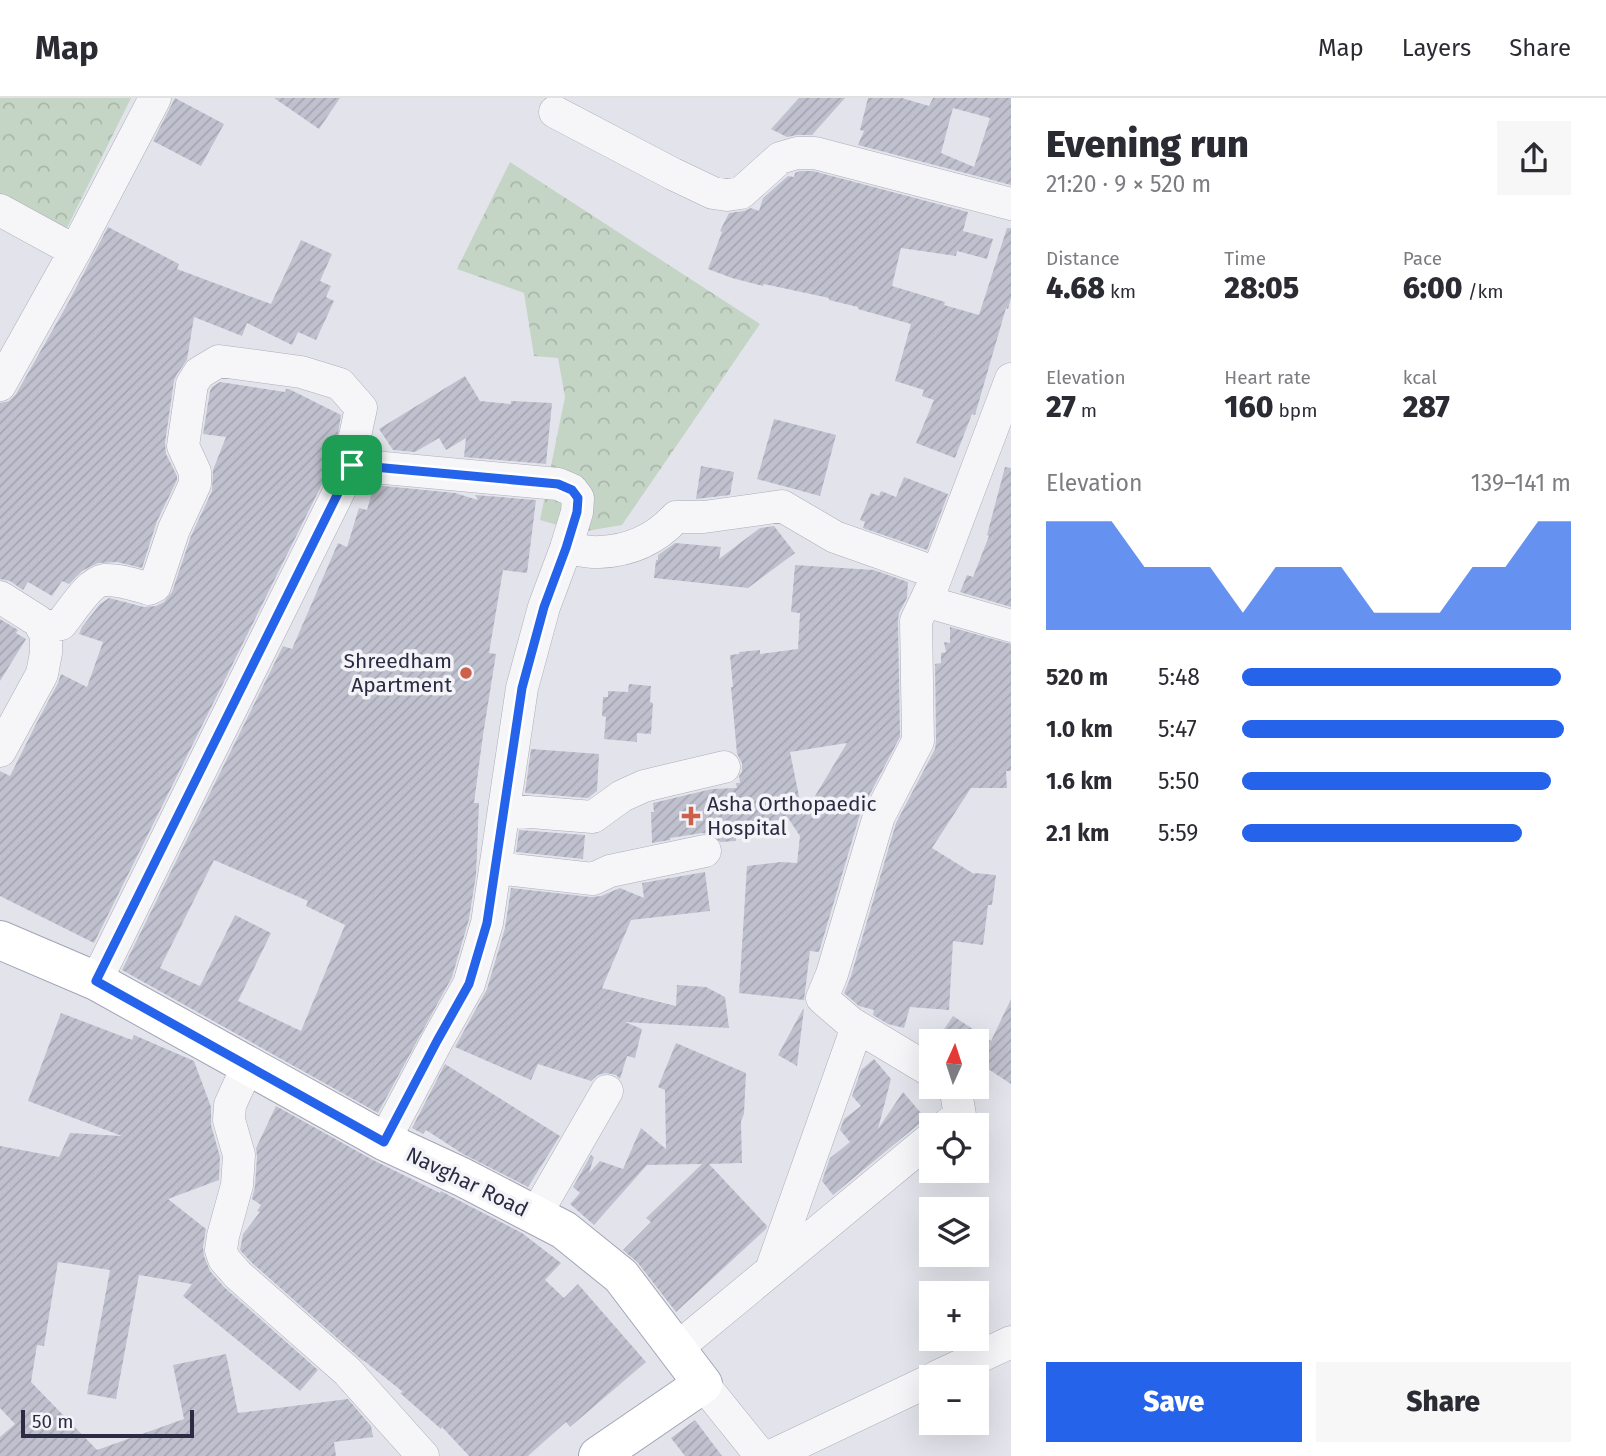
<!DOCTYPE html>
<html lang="en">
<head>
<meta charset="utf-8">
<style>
	:root { --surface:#fff; --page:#f7f7f7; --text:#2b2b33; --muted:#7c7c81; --line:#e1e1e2; --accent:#2563eb }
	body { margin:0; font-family:"Fira Sans",sans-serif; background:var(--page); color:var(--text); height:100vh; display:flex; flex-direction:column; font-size:26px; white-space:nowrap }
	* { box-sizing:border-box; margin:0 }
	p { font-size:23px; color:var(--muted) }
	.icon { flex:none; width:38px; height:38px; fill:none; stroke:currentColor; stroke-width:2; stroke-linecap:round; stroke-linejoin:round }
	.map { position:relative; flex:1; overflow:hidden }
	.side { display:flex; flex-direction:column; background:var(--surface); width:595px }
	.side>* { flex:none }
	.needle { width:46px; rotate:3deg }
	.fabs { position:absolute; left:919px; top:931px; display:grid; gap:14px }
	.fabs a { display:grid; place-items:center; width:70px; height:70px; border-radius:0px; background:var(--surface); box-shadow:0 7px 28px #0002; font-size:35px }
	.scale { position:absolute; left:21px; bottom:18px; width:173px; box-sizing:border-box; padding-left:7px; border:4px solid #2b2c43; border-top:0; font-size:19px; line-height:24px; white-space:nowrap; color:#2b2c43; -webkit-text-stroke:5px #f3f3f8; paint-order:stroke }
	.pin { position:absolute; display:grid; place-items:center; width:60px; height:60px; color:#fff; margin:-30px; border-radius:14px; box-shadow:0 4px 10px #0006 }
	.round { display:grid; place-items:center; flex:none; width:74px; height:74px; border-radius:0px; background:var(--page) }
	.head { display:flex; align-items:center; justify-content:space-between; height:119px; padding:0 35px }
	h1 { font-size:38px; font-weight:800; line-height:52px }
	.figures { display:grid; grid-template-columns:repeat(3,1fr); gap:10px; height:119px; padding:7px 35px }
	.figures div { display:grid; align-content:center }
	.figures b { font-size:30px; font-weight:800 }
	.figures small { font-size:19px; font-weight:400 }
	.figures p { font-size:19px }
	.chart { height:196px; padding:14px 35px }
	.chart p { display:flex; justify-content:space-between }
	.chart svg { width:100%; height:126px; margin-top:7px; fill:var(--accent); opacity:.7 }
	.cta { display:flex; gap:14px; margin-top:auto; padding:14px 35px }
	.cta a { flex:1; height:80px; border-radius:0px; background:var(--accent); color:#fff; font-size:28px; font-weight:800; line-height:80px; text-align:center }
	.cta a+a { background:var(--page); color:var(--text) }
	ul { padding:0 35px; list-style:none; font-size:23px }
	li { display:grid; grid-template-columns:112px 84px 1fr; align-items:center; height:52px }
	li i { height:18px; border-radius:9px; background:var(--accent) }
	header { display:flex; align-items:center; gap:42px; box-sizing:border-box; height:98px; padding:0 35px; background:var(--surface); border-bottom:2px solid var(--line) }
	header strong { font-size:33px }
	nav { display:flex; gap:38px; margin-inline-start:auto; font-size:24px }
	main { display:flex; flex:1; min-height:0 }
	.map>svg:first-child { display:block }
	.park { fill:url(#park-crowns) }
	.building { fill:url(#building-hatch); fill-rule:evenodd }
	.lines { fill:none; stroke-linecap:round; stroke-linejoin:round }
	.minor-casing { stroke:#acadb9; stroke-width:33 }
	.major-casing { stroke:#a2a4b7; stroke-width:40 }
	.minor { stroke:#f6f6f9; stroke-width:32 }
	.major { stroke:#fff; stroke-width:38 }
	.route-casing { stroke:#fff; stroke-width:14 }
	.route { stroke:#2563eb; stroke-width:9 }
	.poi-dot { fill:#ce5f4a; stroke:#f3f3f8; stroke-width:2.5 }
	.labels { text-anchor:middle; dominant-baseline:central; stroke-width:7; stroke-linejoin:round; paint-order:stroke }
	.poi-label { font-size:21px; fill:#2b2c43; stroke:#f3f3f8; text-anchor:end }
	.street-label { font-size:21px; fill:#2b2c43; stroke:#f3f3f8 }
</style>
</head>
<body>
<header>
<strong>Map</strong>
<nav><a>Map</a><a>Layers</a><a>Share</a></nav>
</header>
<main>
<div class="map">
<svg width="1011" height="1358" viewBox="0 0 1011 1358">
	<defs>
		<pattern id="park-crowns" width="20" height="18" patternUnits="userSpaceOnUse" patternTransform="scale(1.75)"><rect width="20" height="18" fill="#c4d5c5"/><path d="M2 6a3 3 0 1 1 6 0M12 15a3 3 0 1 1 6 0" fill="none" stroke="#a9b7aa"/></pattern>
		<pattern id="building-hatch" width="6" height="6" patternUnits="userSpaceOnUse" patternTransform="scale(1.75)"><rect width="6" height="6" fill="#c0c1ce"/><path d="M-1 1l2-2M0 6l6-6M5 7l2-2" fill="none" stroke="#a5a6b2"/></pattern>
	</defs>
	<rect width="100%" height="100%" fill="#e3e4eb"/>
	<path class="park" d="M0 0H131L62 140 0 97Z
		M510 64 760 226 622 427 581 434 540 422 565 299 558 260 534 258 524 195 457 171Z"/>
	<path class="building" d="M175 0 224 26 201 68 153 43Z
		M274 0H340L319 31Z
		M799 0H845L812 37H797L787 39 771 31Z
		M868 0H902L929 8 933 0H1011V87L858 47 864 33 860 32ZM953 10 990 20 974 69 941 55Z
		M800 73H813L968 114 963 133 993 141 987 161 957 153 956 158 901 150 892 188 945 204 944 207 979 217 1007 130H1011V200L1008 211 1006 210 975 317 972 316 955 360 916 345 934 302 922 298 924 292 895 283 911 226 858 211V209L829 202V200L764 186 763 188 732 180 708 171 722 134 720 133 729 115 744 113 751 110 759 113 763 100 788 78 794 79 795 75Z
		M108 129 179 166 177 171 271 206 301 142 332 156 320 183 331 188 326 199 334 203 316 242 298 234 292 247 247 225 242 238 194 219 187 262 177 276 174 283 165 345 166 356 177 378V382L157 423 142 470 117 464 98 465 82 473 69 486 62 483 52 498 28 484 23 492 10 483 0 481V305L9 303 16 296 68 205Z
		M465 278 480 303 511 306V303L552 305 546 366 464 359 466 340 446 352 439 340 415 354 393 352 379 331Z
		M220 284 285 294 286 291H289L341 317 335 355 327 376 94 845 0 798V673L10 678 37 624 58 585 61 576 87 589 103 544 79 536 82 529 100 506 109 500 144 509 156 508 164 504 172 494 191 438 212 393 213 372 226 339 203 336 210 293 212 289Z
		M774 321 836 337 820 398 757 381Z
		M701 368 734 374 730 397 696 401Z
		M1005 369 1011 370V509L960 494 967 477 973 479 989 438 987 437Z
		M904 379 948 396 927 452 863 430 865 424 860 422 871 395 879 398 881 393 896 399Z
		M374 387 455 395 478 402 475 397 536 402 527 475 503 472 489 555 496 556 483 637 474 705H479L476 777 469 821 452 879 378 1015 122 872 283 548 292 551 338 445 347 449 359 410 367 412ZM214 762 308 803 306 808 345 827 301 933 238 903 271 835 235 817 200 888 160 870Z
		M774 428 795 455 748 490 654 480 656 462H658V457L675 445 721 449 719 461 760 430Z
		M795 467 874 472 908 484 907 500 899 515 898 523 900 639 861 713 819 854 810 853 804 902 739 895 747 768 781 764 797 765 800 738 788 720 736 730V743L720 744 711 736 702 735 670 740V742L652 745 651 714H654L653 705 712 691 737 690 736 685H740L739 678 742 674V665L737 656 731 589H733L730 557 739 556V554L760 552V556L798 551 800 515 791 514ZM847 645 803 718 790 654Z
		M0 521 18 532 16 535 26 541 0 583Z
		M950 529 1011 546V673H1006L1007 690H971L932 750 974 776 975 775 996 777 992 807H988L983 847 953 843 949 912 910 909 904 930 888 926 873 917 874 912 859 908 844 895 850 881 896 725 935 651 936 643 935 566 941 565V555L946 554 944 544 950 545Z
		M629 586 651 588 650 604 653 605 651 636 637 635V644L604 641 606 619 602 618 603 599H608V593L628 594Z
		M531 651 599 656 597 693 588 700 525 695Z
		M519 732 585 737 583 761 516 754Z
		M705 774 710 813 631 822 602 890 676 908 677 887 706 889 725 899 729 930 625 924 642 931 635 960 627 958 620 981 616 977 606 975 598 977 591 983 538 966 531 982 455 949 487 891 505 830 511 790 591 799 601 798 620 790 644 800 642 785Z
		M1011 901V986L976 963V943H936L953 918 991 943Z
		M803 911H804L797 968 778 957Z
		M61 915 132 942 134 937 194 963 211 1009V1027L220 1059 219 1082 168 1101 206 1131 203 1149 204 1158 210 1173 224 1189 318 1272 300 1293 183 1198 192 1186 139 1177 116 1301 87 1296 110 1172 58 1164 44 1248 37 1247 31 1284 97 1352 184 1321 173 1267 226 1256 238 1315 348 1301 371 1328 373 1339 334 1344 336 1358H0V1339L15 1326 0 1310V1048L59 1059 70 1035 122 1038 28 1003Z
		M676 945 746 975 744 1016 741 1023 742 1065 709 1066 767 1128 766 1131 676 1214 638 1165 623 1152 651 1124 646 1120 702 1066 647 1067 594 1127 570 1106 580 1095 573 1089 591 1057 594 1059 589 1075 600 1063 623 1071 641 1030 666 1051 665 992 658 989Z
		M874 961 891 981 878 1031 903 994 927 1022 919 1026 833 1097 822 1083 830 1060 850 1044 840 1032 844 1021 861 1008 852 998 861 972Z
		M445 966 560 1038 528 1089 463 1056 426 1032 423 1036 412 1030Z
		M276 1008 373 1062 440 1095 441 1093 452 1099 522 1135 561 1165 545 1182 564 1200 578 1186 646 1264 570 1329 566 1324 528 1358H469L442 1329 441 1331 400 1295 403 1294 363 1262V1263L251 1164 240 1152 243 1136 260 1114 257 1113 261 1107 252 1101 255 1088 257 1058 256 1050Z
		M695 1322 722 1358H685L671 1340Z"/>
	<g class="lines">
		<defs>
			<path id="minor" d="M555 14 673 76 713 95 727 97 741 95 780 60 797 55H815L1011 106
				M0 112 75 153 0 287
				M75 153 155 0
				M352 367 558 386 572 392 578 400 577 414 566 450 544 509 522 590 487 825 469 886 437 943 384 1043
				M566 450C577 451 588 455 599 454 630 453 655 442 676 419H704L782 408 835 439 937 475
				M0 499 38 523 46 536V555L42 576 0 653
				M942 508 1011 528
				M42 530 61 526C71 514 89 484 104 482 119 481 135 487 149 491L155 488 174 431 195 386V374L183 348 192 286 199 275 219 263 301 274 340 286 361 310 355 338 352 367 96 883
				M504 712 593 719 622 698 644 688 724 669
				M495 770 593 781 610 773 705 753
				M248 967 230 1007 229 1022 239 1057 237 1087 223 1138 221 1152 224 1161 238 1177 347 1273 423 1358
				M931 973 851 925 822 900 832 876 879 718 918 643 916 523 933 487 1011 281
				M947 1027 960 1017 955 989
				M535 1118 607 993
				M771 1172 857 929
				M676 1251 931 1040
				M936 1279 1011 1244
				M703 1286 761 1358
				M771 1358 931 1282"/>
			<path id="major" d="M0 842 96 883 384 1043 462 1079 564 1132 621 1178 703 1286 598 1358"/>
		</defs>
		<use href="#minor" class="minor-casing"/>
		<use href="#major" class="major-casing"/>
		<use href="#minor" class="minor"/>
		<use href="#major" class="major"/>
	</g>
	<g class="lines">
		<defs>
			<path id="route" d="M352 367 558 386 572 392 578 400 577 414 566 450 544 509 522 590 487 825 469 886 437 943 384 1044 96 883Z"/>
		</defs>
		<use href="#route" class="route-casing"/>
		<use href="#route" class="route"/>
	</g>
	<g class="poi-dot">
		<circle cx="466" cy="575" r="7"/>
		<path d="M687.5 707.5h7v7h7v7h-7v7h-7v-7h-7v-7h7z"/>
	</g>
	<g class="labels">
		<g class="poi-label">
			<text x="452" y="563">Shreedham<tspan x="452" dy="24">Apartment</tspan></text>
			<text x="707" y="706" text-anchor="start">Asha Orthopaedic<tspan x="707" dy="24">Hospital</tspan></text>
		</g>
		<g class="street-label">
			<text transform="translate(467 1084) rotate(26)">Navghar Road</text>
		</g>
	</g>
</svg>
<div class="fabs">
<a><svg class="needle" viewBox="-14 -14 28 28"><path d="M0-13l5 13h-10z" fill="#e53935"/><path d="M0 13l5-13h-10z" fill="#7c7c81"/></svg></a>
<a><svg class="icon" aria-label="locate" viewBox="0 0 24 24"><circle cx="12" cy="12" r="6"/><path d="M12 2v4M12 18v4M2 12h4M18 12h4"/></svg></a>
<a><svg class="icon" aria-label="layers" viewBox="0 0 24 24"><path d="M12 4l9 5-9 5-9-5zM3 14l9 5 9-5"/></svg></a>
<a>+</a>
<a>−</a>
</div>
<div class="scale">50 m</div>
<div class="pin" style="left:352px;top:367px;background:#1e9e55"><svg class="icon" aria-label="arrive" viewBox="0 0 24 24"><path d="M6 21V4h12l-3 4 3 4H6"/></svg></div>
</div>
<section class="side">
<div class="head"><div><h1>Evening run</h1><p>21:20 · 9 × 520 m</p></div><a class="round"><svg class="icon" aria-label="share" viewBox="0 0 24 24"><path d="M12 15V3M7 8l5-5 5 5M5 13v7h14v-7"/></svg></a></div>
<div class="figures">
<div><p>Distance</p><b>4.68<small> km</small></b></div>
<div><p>Time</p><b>28:05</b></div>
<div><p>Pace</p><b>6:00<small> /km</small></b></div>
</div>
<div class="figures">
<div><p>Elevation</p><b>27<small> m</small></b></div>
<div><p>Heart rate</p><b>160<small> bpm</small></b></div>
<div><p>kcal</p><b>287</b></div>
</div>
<div class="chart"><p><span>Elevation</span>139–141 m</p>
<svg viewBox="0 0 160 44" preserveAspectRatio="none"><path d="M0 44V6L10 6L20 6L30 22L40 22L50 22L60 38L70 22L80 22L90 22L100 38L110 38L120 38L130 22L140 22L150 6L160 6V44z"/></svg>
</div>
<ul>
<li><b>520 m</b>5:48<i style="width:97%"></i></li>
<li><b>1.0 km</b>5:47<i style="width:98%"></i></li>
<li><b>1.6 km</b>5:50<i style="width:94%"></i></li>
<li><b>2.1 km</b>5:59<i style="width:85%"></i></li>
</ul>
<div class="cta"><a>Save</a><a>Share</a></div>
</section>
</main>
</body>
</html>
